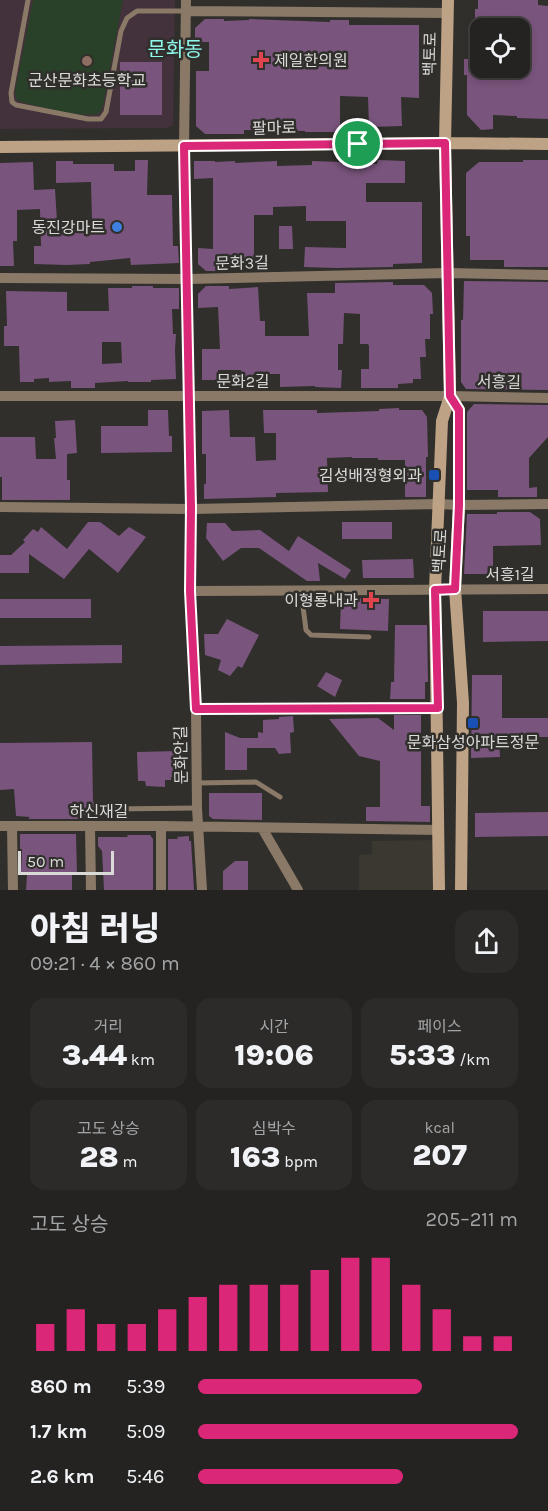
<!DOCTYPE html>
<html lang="ko">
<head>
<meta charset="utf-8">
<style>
	:root { --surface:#242321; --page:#2c2b2a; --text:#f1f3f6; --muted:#a3a4a5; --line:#41403f; --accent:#db2777 }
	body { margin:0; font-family:Karla,"Noto Sans KR",sans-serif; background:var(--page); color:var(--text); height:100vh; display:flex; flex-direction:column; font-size:22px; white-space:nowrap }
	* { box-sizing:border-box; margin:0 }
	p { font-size:20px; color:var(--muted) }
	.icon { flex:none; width:33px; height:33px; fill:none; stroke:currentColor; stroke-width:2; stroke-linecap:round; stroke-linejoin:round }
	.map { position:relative; height:890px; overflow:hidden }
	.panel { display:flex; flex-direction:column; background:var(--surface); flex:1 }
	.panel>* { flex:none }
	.tools { position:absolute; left:470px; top:18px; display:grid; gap:12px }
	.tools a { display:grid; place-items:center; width:60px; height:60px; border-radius:12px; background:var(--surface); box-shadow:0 3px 9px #0003,0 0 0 2px var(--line); font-size:30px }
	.scale { position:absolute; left:18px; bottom:15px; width:96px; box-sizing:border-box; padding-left:6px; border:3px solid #dadad8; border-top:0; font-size:16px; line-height:21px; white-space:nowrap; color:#dadad8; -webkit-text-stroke:4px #302f2c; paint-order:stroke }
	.pin { position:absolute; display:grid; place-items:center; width:51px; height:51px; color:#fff; margin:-26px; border:3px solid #fff; border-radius:50%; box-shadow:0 2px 6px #0007 }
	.round { display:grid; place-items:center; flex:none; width:63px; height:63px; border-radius:18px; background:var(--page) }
	.summary { display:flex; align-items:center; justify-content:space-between; height:102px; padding:0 30px }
	h1 { font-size:33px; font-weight:800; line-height:45px }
	.figures { display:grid; grid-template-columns:repeat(3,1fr); gap:9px; height:102px; padding:6px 30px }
	.figures div { display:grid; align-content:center; border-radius:15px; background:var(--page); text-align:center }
	.figures b { font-size:30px; font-weight:800 }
	.figures small { font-size:16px; font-weight:400 }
	.figures p { font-size:16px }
	.chart { height:168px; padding:12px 30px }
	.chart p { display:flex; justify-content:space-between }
	.chart svg { width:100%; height:108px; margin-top:6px; stroke:var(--accent); stroke-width:6 }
	ul { padding:0 30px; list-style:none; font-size:20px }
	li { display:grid; grid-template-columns:96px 72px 1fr; align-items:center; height:45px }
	li i { height:15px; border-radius:8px; background:var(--accent) }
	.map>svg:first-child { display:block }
	.built { fill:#3a382f }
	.education { fill:#43313b }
	.green { fill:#294128 }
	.building { fill:#79547c; fill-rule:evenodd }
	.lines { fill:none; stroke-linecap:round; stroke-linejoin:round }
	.lane { stroke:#8a7967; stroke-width:5 }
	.street { stroke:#8a7967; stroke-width:10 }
	.secondary { stroke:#bea285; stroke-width:12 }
	.route-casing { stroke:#fff; stroke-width:12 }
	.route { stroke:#db2777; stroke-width:8 }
	.health-dot { fill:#e0444e; stroke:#302f2c; stroke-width:2 }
	.education-dot { fill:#8d6e63; stroke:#302f2c; stroke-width:2 }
	.shop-dot { fill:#3f7fe0; stroke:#302f2c; stroke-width:2 }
	.transit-dot { fill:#1a4fb4; stroke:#302f2c; stroke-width:2 }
	.labels { text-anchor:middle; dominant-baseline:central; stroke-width:5; stroke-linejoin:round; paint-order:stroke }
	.street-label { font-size:16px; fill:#dadad8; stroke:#302f2c }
	.poi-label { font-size:16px; fill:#dadad8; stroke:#302f2c; text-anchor:end }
	.quarter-label { font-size:20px; fill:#8ff8ed; stroke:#302f2c }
</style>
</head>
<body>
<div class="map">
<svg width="548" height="890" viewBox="0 0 548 890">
	<rect width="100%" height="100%" fill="#302f2c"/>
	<path class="built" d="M435 840 436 890H359V855L372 854V841Z"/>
	<path class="education" d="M0 0H175L173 125 167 128 0 129Z"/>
	<path class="green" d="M33 0H123L103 106 100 113C84 120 39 106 21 102L16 99 15 91Z"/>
	<path class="building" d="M478 0H538V5L548 6V119L517 118V116L493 115V129L481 130 467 115V75H464V59H480V68H520V28H475V9H478Z
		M205 19H224V21L249 20V19L330 22V20H349V25H419V98L401 97 402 126 369 127 368 97 340 96V132H305V131L244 130V134H205L196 126V71H209V42H195V28Z
		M120 62H162V115H120Z
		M135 160H148L147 195H172L173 246H178L179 263 131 265 130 258 90 262V264L67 265 34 264V246H41L40 209 17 210V241H13L14 266H0V163L33 162 34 190 55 189 57 221H63V223L92 222 91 182 56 183V161H73V164H114V171H135Z
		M378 160 405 161V183H366V202H422V263L393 264V267L336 268 304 267 305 247 346 248V221H306V206L273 207V215H254V267H230L229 271H206L198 264V248L213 249V178L194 179V161H215V162L235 161V163L277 161V166L312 165V161L341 162V164H377Z
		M523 160H548V267H504V260H470V236H466V173L479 162H523Z
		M279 226H292L293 249H279Z
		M464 281 548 282V390L466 389 461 382V320H463Z
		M393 282V285H424L432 293 433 314H430V339H425L426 357H420L421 379H413V383L398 384V388H361V369H369V346L368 344H360V314L344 313 343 344H338V370H342L341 388 315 387V386L280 387V374H253V388H241V370H218V380H202V349H220L218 307 198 308V294L206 286H229V289L258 287 260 321H265V336H309L307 293H335V283Z
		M132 286H153V288H179V309H172L173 334H176L175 350 176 379 151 380V382H128V381L95 383V388H71V381L49 382V378L34 379V382H20L19 346H4V326H7L6 291 67 292V311H109L108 288H132ZM102 342H121L122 363 102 364Z
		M474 404 548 405V437L529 458V488L537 487V497H498V490H467V412Z
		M399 408V410H422L427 417 428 457H426V497H405V460H378V458H352V457L327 458 328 492 276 493V497L204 499V484H206V454H202V411L229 410 230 437H255L256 461 276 460V433H264L263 410H317V413L379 411V409Z
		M148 410H168L169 436H172V452L101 453V426H148Z
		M75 420 77 453 67 454V480H70V500H2V477H0V437H35L36 459H56L54 438H56L55 421Z
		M497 512H530L540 519 541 545 493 546V574H464L467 514H497Z
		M88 522H100L119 536 129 527 146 537 118 573 89 549 64 579 29 554V573H0V555H11L25 542 23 540 33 529 38 532 41 527 67 549Z
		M342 522H392V539H342Z
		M207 523H225L232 531 260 530 289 551 298 536 351 570 345 579 318 563 320 581H307L259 548H241L223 561 206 538Z
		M413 559 414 578H363L362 560Z
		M341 598 389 599 388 631 340 629Z
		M0 599H91V618H0Z
		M483 611H548V641L483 642Z
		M227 619 259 635 242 668 238 666 230 676 218 670 221 660 205 655 204 634H218Z
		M395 625H427L428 682H425V699H390L391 682H394Z
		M122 645V663L0 665V646Z
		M326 672 342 680 335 697 317 686Z
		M472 675H502V718H548V737H499L500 757 471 758Z
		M394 715H421V806H430V822L366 821V807H380V761L359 756 329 719 378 718 394 730Z
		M293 716 294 732 290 733 291 753 279 754 275 748H247V770H225V732L240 738H258V732L263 733V720L279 719V717Z
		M92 742 93 802H94V815H79V819H28L30 817 16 816 14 789 0 790V743Z
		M178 751 179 778 171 777V780H165V787L146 786 145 781H138L137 752Z
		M209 793H262V820L213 819 209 816Z
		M548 812V836L475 837V813Z
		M20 834H76L77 875H72V890H26L27 875H21L22 849H20Z
		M127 835H150L153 839V890H104L102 851 98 846V837H128Z
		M189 836V841H191L194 890H168V839H178L177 837Z
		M235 861H248V890H223V871Z"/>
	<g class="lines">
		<path class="lane" d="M28 0 11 93 12 102 16 105 88 119H101L106 112 121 31 127 18 137 11H186
			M301 591 306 630 311 635 369 637
			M197 783 256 782 280 797
			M111 809 197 808"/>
		<path class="street" d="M186 0 184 146 191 509 190 591 196 709 197 808 202 890
			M186 11 448 13
			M0 278 188 279 448 273 548 275
			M0 396H450L548 398
			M0 507 191 509 438 504 459 505 548 504
			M190 591 548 589
			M196 709 438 707
			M0 826H161L438 830
			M12 826 13 890
			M90 826 91 890
			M161 826V890
			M262 828 298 890"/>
		<path class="secondary" d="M0 147 445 143 548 144
			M450 396 459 410V505L455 589 463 703 461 890
			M439 890 435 590 442 421 450 396 445 143 448 0"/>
	</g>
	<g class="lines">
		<defs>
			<path id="route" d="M445 143 450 396 459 410V505L455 589 435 590 438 708 196 709 190 591 191 508 184 146Z"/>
		</defs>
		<use href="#route" class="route-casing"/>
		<use href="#route" class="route"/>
	</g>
	<g class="health-dot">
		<path d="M258 51h6v6h6v6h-6v6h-6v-6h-6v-6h6z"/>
		<path d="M368 591h6v6h6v6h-6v6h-6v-6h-6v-6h6z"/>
	</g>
	<circle class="education-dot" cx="87" cy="61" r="6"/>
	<circle class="shop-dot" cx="117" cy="227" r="6"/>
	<g class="transit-dot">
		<rect x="428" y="469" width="12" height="12" rx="3"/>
		<rect x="467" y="717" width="12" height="12" rx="3"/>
	</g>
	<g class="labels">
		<g class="street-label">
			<text transform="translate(430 54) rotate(-89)">백토로</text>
			<text transform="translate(274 128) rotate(-1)">팔마로</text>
			<text transform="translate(242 263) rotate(-1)">문화3길</text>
			<text x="243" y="381">문화2길</text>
			<text transform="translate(499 382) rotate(1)">서흥길</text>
			<text transform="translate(440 551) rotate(-87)">백토로</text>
			<text x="510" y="574">서흥1길</text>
			<text transform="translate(181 755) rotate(-91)">문화안길</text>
			<text x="99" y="811">하신재길</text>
		</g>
		<g class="poi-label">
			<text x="274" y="60" text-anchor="start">제일한의원</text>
			<text x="87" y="80" text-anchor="middle">군산문화초등학교</text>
			<text x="105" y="227">동진강마트</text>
			<text x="422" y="475">김성배정형외과</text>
			<text x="358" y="600">이형룡내과</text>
			<text x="473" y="742" text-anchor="middle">문화삼성아파트정문</text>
		</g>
		<g class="quarter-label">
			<text x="175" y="49">문화동</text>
		</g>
	</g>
</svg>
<div class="tools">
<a><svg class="icon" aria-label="locate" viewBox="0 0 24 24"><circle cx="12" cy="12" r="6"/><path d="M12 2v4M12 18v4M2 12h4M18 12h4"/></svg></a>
</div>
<div class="scale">50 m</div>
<div class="pin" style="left:358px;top:144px;background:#1e9e55"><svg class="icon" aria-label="arrive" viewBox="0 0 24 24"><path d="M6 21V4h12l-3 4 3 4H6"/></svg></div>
</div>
<section class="panel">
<div class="summary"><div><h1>아침 러닝</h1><p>09:21 · 4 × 860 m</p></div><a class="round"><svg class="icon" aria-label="share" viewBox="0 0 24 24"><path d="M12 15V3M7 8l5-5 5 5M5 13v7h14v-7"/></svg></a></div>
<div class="figures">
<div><p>거리</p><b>3.44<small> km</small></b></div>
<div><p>시간</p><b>19:06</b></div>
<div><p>페이스</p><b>5:33<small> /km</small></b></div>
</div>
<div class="figures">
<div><p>고도 상승</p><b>28<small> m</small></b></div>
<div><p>심박수</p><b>163<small> bpm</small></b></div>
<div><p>kcal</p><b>207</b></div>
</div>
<div class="chart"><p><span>고도 상승</span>205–211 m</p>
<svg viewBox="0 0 160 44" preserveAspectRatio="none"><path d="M5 44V33M15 44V27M25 44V33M35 44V33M45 44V27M55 44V22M65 44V17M75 44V17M85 44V17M95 44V11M105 44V6M115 44V6M125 44V17M135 44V27M145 44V38M155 44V38"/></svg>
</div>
<ul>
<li><b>860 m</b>5:39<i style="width:70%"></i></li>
<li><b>1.7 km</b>5:09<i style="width:100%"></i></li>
<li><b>2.6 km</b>5:46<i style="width:64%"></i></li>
</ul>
</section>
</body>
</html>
